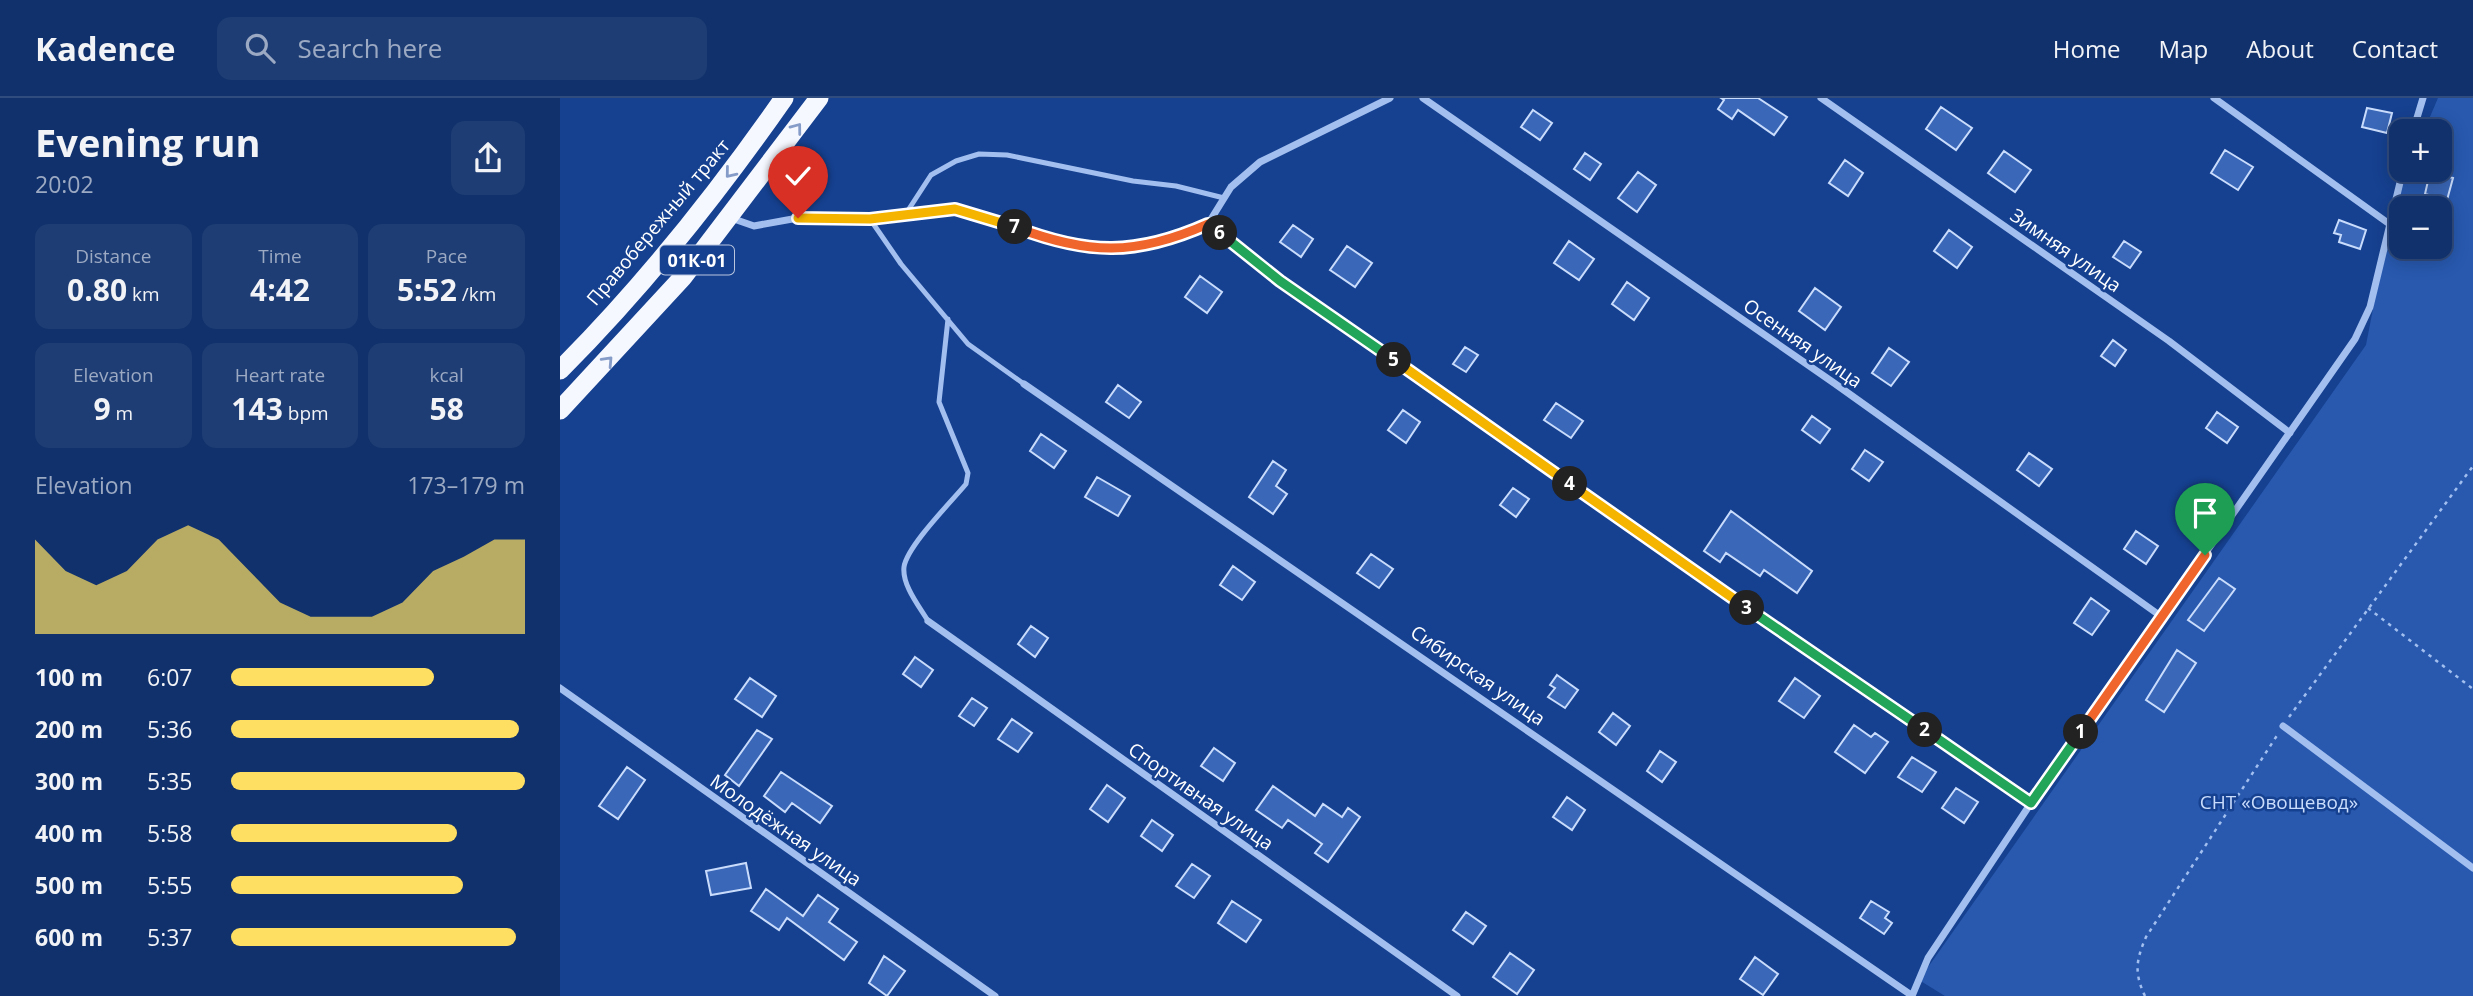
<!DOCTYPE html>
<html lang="en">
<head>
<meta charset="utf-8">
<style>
	:root { --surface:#10316c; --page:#1e3d74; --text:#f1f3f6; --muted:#9ca9c2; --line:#304c7f; --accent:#ffdf62 }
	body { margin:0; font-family:"Open Sans",sans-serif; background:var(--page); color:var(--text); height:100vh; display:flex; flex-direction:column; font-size:26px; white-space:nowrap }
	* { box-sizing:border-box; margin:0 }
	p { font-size:23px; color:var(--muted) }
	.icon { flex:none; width:38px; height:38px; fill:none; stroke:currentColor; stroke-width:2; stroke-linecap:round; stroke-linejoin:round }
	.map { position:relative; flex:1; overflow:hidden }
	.sheet { display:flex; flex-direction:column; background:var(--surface); width:560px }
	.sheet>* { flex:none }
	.controls { position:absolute; left:1829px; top:21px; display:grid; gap:14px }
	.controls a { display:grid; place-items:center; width:63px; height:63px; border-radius:14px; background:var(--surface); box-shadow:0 4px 18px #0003,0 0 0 2px var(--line); font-size:35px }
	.pin { position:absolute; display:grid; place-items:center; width:60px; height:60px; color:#fff; margin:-72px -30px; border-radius:50% 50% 50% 0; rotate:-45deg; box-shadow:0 0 7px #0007 }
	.pin .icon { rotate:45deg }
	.km { position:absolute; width:35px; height:35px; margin:-18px; border-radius:50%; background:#222; color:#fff; font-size:19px; line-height:35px; text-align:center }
	.round { display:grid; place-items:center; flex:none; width:74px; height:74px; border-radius:14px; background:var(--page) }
	.summary { display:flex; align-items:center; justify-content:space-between; height:119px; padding:0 35px }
	h1 { font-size:38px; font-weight:700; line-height:52px }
	.figures { display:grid; grid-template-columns:repeat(3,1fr); gap:10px; height:119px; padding:7px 35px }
	.figures div { display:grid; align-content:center; border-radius:14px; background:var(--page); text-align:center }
	.figures b { font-size:30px; font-weight:700 }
	.figures small { font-size:19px; font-weight:400 }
	.figures p { font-size:19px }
	.chart { height:196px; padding:14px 35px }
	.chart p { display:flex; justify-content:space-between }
	.chart svg { width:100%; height:126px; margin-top:7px; fill:var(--accent); opacity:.7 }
	ul { padding:0 35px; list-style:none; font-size:23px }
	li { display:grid; grid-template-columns:112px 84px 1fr; align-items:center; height:52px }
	li i { height:18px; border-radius:9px; background:var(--accent) }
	header { display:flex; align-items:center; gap:42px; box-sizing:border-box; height:98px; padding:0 35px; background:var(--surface); border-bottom:2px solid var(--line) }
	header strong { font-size:33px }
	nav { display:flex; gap:38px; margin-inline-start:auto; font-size:24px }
	.search { width:490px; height:63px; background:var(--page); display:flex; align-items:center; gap:18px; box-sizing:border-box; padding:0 24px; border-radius:14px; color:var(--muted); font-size:26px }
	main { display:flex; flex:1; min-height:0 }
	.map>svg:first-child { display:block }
	.green { fill:#2859af; fill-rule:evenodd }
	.building { fill:#3a67b7; stroke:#c9dcfc; stroke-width:2 }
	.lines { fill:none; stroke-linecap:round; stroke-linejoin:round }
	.path { stroke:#a2bff0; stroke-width:2.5; stroke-dasharray:3.5 5; stroke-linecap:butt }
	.service { stroke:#a2bff0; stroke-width:5 }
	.minor { stroke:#a2bff0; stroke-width:7 }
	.trunk { stroke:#f6f8ff; stroke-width:19 }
	.oneway { stroke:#869cc8 }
	.split-1-casing { stroke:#fff; stroke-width:14 }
	.split-2-casing { stroke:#fff; stroke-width:14 }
	.split-3-casing { stroke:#fff; stroke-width:14 }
	.split-4-casing { stroke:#fff; stroke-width:14 }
	.split-5-casing { stroke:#fff; stroke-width:14 }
	.split-6-casing { stroke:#fff; stroke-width:14 }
	.split-7-casing { stroke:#fff; stroke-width:14 }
	.split-8-casing { stroke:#fff; stroke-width:14 }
	.split-1 { stroke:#f0652b; stroke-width:9 }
	.split-2 { stroke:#22a559; stroke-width:9 }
	.split-3 { stroke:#22a559; stroke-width:9 }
	.split-4 { stroke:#f5b400; stroke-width:9 }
	.split-5 { stroke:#f5b400; stroke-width:9 }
	.split-6 { stroke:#22a559; stroke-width:9 }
	.split-7 { stroke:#f0652b; stroke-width:9 }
	.split-8 { stroke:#f5b400; stroke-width:9 }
	.labels { text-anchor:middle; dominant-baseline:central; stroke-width:5; stroke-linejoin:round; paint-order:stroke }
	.shield { fill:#164190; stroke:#b9c6de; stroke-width:2 }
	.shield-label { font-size:18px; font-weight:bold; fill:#fff }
	.street-label { font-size:19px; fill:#fff; stroke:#164190 }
	.park-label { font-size:19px; fill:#c9dcfc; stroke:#164190 }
</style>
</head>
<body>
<header>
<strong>Kadence</strong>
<div class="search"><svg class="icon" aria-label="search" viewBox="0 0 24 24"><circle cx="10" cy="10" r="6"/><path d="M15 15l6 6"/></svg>Search here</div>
<nav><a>Home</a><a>Map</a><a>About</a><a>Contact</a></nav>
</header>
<main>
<section class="sheet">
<div class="summary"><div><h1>Evening run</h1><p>20:02</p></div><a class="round"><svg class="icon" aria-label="share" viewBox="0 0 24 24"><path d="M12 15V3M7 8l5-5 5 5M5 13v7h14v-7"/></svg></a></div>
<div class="figures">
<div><p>Distance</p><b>0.80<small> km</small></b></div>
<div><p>Time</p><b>4:42</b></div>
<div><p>Pace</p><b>5:52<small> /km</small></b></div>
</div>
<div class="figures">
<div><p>Elevation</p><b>9<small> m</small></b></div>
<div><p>Heart rate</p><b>143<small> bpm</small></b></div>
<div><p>kcal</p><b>58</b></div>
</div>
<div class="chart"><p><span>Elevation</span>173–179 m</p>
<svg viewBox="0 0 160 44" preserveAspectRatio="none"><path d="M0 44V11L10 22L20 27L30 22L40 11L50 6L60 11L70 22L80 33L90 38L100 38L110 38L120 33L130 22L140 17L150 11L160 11V44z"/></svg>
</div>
<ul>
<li><b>100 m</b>6:07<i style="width:69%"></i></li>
<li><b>200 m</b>5:36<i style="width:98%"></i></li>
<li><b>300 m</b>5:35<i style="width:100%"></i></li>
<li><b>400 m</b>5:58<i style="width:77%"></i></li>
<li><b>500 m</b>5:55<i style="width:79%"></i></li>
<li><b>600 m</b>5:37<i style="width:97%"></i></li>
</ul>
</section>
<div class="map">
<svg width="1913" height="898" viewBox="0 0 1913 898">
	<rect width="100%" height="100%" fill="#164190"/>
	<path class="green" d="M1878 0H1913V898H1385L1359 882 1806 247 1833 108 1848 72H1880V33H1864ZM1841 110H1880V149H1841Z"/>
	<path class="building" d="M1161 0H1198L1227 19 1214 37 1178 12 1172 21 1158 11 1164 2Z
		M1381 9 1412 30 1396 52 1366 31Z
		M1807 10 1832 15 1827 35 1802 29Z
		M973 12 992 25 980 42 961 29Z
		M1665 52 1693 69 1678 92 1651 75Z
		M1444 53 1471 72 1455 94 1428 75Z
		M1025 55 1041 66 1030 82 1014 71Z
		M1285 62 1303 75 1288 98 1269 85Z
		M1078 74 1096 87 1077 114 1058 100Z
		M1870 74 1893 80 1887 102 1865 96Z
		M1779 122 1806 132 1800 151 1779 144 1781 137 1774 135Z
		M733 127 753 141 741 159 720 144Z
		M1389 132 1412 149 1397 170 1374 153Z
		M1009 143 1034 161 1019 182 994 165Z
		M1564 143 1581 154 1570 170 1553 159Z
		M787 148 812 165 795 189 770 172Z
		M640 178 662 194 647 215 625 199Z
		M1067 184 1089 200 1074 222 1052 206Z
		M1255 190 1281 209 1265 232 1239 213Z
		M1553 242 1566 252 1555 268 1541 258Z
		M905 249 918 257 906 274 893 266Z
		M1329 250 1349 264 1331 288 1312 275Z
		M558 287 581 304 569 320 546 304Z
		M996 305 1023 323 1011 340 984 322Z
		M843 312 860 324 846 345 828 332Z
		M1657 314 1678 329 1667 345 1646 330Z
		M1252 318 1270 331 1260 345 1242 332Z
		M481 336 506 353 494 370 470 353Z
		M1305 352 1323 364 1309 383 1292 371Z
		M1469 355 1492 371 1479 388 1457 372Z
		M713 363 726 372 716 388 727 396 713 416 689 399Z
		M537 379 570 398 558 418 525 399Z
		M953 390 969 401 956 419 940 407Z
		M1171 413 1252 473 1237 495 1204 472 1200 478 1166 455 1160 464 1144 453Z
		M1576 433 1598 448 1586 466 1564 451Z
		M811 456 833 471 819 490 797 475Z
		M673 468 695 484 682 502 660 487Z
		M1659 480 1675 491 1644 533 1628 522Z
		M1531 500 1549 513 1532 537 1514 525Z
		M471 528 488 540 475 559 458 546Z
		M1617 552 1636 565 1604 614 1586 602Z
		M355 559 373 572 361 589 343 576Z
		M997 577 1018 592 1005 610 988 599 995 590 990 587Z
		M190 580 216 598 202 619 175 601Z
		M1235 580 1260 598 1244 620 1219 603Z
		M412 600 427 610 414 628 399 618Z
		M1053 615 1070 628 1056 647 1039 634Z
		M452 621 472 635 458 654 438 641Z
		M1294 627 1311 639 1315 635 1328 644 1305 675 1275 654Z
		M197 632 212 641 179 688 165 677Z
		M654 650 675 665 663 683 641 668Z
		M1100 653 1116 664 1102 684 1087 673Z
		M1352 659 1376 674 1362 694 1338 679Z
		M67 669 85 682 58 721 39 708Z
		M221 674 272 708 260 725 232 705 225 714 204 698Z
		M547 687 565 700 548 724 530 711Z
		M713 688 755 718 763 706 782 719 788 710 800 719 768 764 755 755 762 746 728 722 722 730 696 712Z
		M1396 690 1418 704 1404 725 1382 710Z
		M1007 699 1025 712 1012 732 993 719Z
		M592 722 613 737 602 753 581 738Z
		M186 765 191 790 151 797 146 773Z
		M632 766 650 778 634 800 616 788Z
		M206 791 243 818 258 797 278 811 269 824 297 844 284 862 227 820 219 832 191 813Z
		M672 803 701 822 686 844 658 825Z
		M1311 803 1329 814 1325 820 1332 825 1324 836 1300 820Z
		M906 814 926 828 913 846 893 832Z
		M950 855 974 872 957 896 933 879Z
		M324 858 345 873 327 898 309 885Z
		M1195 859 1218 876 1203 897 1180 881Z"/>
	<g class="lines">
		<path class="path" d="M1808 510 1913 591
			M1729 619 1913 368
			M1585 898C1574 875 1576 862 1586 839L1718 636"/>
		<path class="service" d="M345 117 371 77 396 63 419 56 447 57 573 83 616 88 664 100
			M310 121 341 166 408 246 464 286
			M368 523C359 508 342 487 344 469 347 448 392 403 406 386L408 375 379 304 388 221"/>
		<path class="minor" d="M863 0 1274 285 1602 519
			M1261 0 1609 243 1730 335
			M1654 0 1828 125
			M1853 33 1863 0
			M171 120 194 128 238 120 310 121 395 111 525 150 603 145 648 126 671 89 700 64 830 0
			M648 126 720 183 1471 705
			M464 286 1351 897
			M368 523 897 898
			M0 590 435 898
			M1723 628 1913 770
			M1352 898 1368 860 1471 705 1795 241 1810 209 1843 72"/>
		<path class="trunk" d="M0 272C83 189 157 96 224 0
			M0 312 123 179 259 0"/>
	</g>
	<defs><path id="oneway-chevron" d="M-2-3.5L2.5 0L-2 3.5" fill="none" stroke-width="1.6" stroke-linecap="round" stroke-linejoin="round" transform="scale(1.75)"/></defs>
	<g class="oneway">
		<use href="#oneway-chevron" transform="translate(237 30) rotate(-53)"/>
		<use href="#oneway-chevron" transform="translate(170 75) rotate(129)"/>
		<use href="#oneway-chevron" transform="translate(48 263) rotate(-47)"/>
	</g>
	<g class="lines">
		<defs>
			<path id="split-1" d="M1521 634 1645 457"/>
			<path id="split-2" d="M1365 632 1471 705 1521 634"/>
			<path id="split-3" d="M1187 510 1365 632"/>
			<path id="split-4" d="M1010 386 1187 510"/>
			<path id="split-5" d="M834 262 1010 386"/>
			<path id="split-6" d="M660 135 720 183 834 262"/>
			<path id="split-7" d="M455 129C528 157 576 158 648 126L660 135"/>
			<path id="split-8" d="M238 120 310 121 395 111 455 129"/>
		</defs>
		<use href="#split-1" class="split-1-casing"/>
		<use href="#split-2" class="split-2-casing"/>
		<use href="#split-3" class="split-3-casing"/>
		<use href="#split-4" class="split-4-casing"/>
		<use href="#split-5" class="split-5-casing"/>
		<use href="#split-6" class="split-6-casing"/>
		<use href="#split-7" class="split-7-casing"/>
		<use href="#split-8" class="split-8-casing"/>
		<use href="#split-1" class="split-1"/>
		<use href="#split-2" class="split-2"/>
		<use href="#split-3" class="split-3"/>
		<use href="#split-4" class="split-4"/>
		<use href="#split-5" class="split-5"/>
		<use href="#split-6" class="split-6"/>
		<use href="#split-7" class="split-7"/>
		<use href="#split-8" class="split-8"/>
	</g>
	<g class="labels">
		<rect class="shield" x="100" y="147.5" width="74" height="29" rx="5"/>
		<g class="shield-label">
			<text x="137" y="162">01К-01</text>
		</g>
		<g class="street-label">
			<text transform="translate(98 124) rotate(-50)">Правобережный тракт</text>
			<text transform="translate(1506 152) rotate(35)">Зимняя улица</text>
			<text transform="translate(1243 245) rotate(35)">Осенняя улица</text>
			<text transform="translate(918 577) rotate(35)">Сибирская улица</text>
			<text transform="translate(641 698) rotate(35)">Спортивная улица</text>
			<text transform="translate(226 732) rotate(35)">Молодёжная улица</text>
		</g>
		<g class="park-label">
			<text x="1719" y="704">СНТ «Овощевод»</text>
		</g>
	</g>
</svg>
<div class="controls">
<a>+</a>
<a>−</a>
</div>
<div class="pin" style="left:1645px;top:457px;background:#1e9e55"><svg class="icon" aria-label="arrive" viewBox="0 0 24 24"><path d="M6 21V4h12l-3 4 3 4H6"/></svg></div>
<div class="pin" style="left:238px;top:120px;background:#d93025"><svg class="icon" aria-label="check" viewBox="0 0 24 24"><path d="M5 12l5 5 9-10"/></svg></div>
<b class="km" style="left:1521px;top:634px">1</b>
<b class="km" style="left:1365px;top:632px">2</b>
<b class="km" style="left:1187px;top:510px">3</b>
<b class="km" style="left:1010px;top:386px">4</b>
<b class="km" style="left:834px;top:262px">5</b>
<b class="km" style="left:660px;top:135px">6</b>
<b class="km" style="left:455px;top:129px">7</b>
</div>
</main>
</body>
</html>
